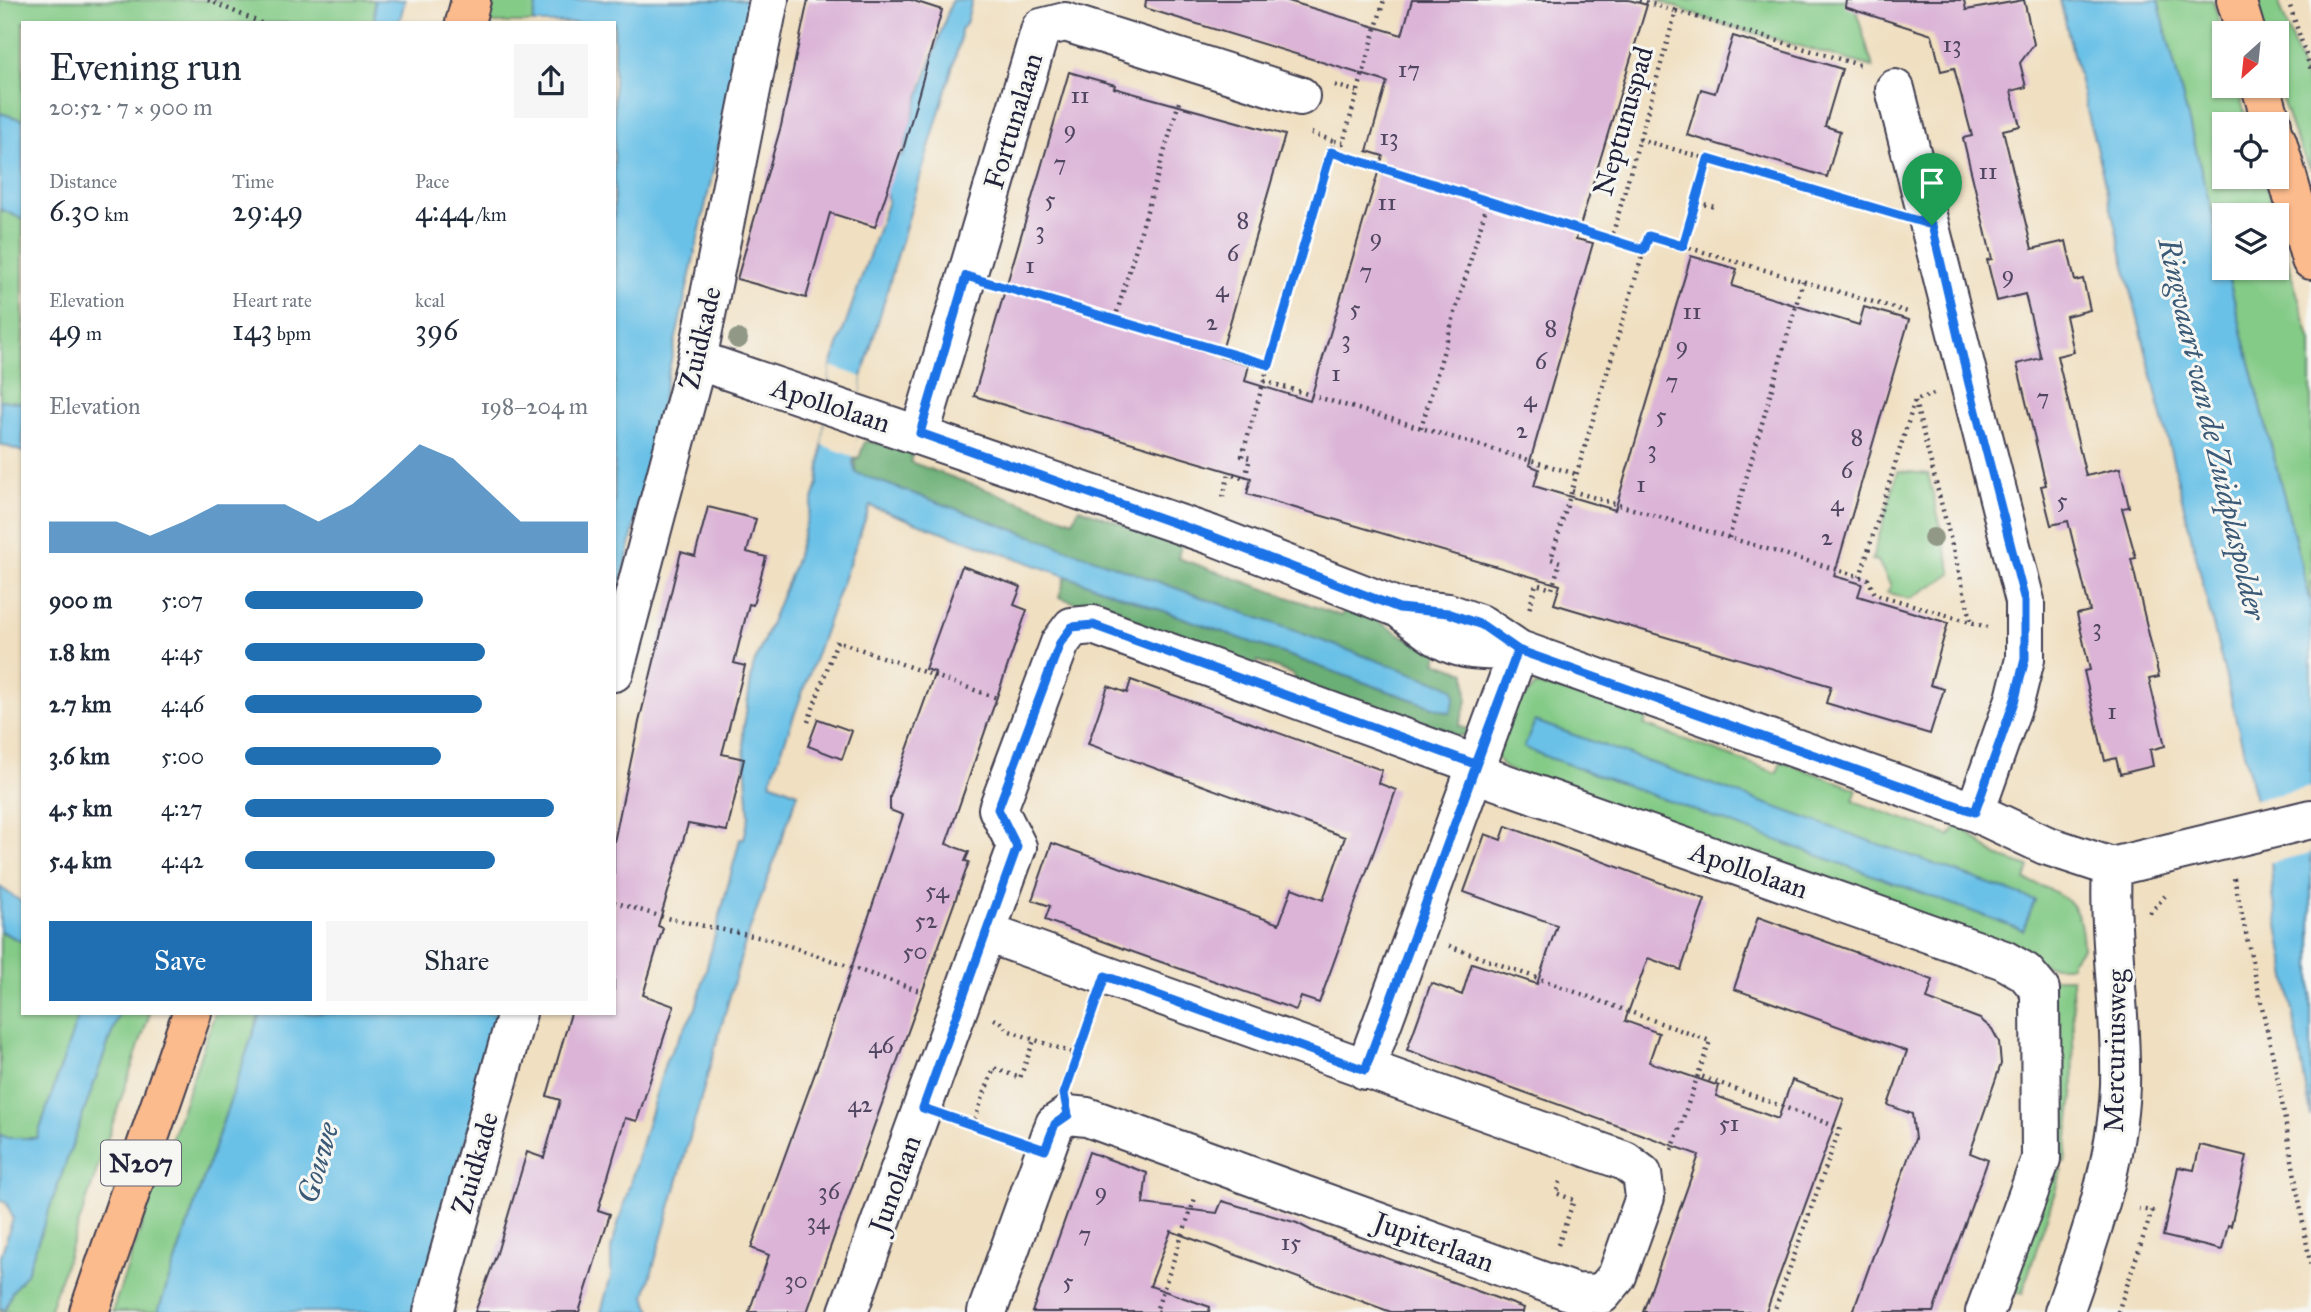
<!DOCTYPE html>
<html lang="en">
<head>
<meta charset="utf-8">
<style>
	:root { --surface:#fff; --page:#f6f6f7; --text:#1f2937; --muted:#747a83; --accent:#1f6fb2 }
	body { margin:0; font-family:"IM FELL Great Primer",serif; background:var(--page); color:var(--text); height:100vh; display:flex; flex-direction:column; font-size:26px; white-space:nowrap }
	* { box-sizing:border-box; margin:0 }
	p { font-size:23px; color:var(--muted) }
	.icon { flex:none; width:38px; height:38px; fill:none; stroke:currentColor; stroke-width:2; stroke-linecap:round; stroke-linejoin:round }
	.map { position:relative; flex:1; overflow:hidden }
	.sheet { position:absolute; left:21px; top:21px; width:595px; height:994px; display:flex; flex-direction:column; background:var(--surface); border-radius:0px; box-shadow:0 2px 5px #0004 }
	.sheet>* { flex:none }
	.needle { width:46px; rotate:207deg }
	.controls { position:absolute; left:2212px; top:21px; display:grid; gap:14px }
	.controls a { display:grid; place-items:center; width:77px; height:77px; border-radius:0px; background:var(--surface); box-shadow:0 2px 5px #0004; font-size:35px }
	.pin { position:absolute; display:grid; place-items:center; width:60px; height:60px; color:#fff; margin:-72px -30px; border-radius:50% 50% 50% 0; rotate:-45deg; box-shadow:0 0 7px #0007 }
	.pin .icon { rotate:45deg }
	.round { display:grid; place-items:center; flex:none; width:74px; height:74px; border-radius:0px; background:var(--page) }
	.summary { display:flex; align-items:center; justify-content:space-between; height:119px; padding:0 28px }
	h1 { font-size:38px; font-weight:600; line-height:52px }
	.stats { display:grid; grid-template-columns:repeat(3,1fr); gap:10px; height:119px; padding:7px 28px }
	.stats div { display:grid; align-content:center }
	.stats b { font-size:30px; font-weight:600 }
	.stats small { font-size:19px; font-weight:400 }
	.stats p { font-size:19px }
	.chart { height:196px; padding:14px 28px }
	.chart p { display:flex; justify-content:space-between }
	.chart svg { width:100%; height:126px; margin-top:7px; fill:var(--accent); opacity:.7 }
	.primary-button { display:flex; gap:14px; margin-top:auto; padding:14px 28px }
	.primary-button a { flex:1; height:80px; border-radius:0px; background:var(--accent); color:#fff; font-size:28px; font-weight:600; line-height:80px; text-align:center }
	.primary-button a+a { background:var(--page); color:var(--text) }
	ul { padding:0 28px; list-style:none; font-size:23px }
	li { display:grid; grid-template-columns:112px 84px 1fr; align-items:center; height:52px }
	li i { height:18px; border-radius:9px; background:var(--accent) }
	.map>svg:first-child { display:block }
	.green { fill:#84cb87; stroke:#537661; stroke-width:2; fill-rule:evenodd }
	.forest { fill:#6baf74; stroke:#466858; stroke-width:2 }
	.water { fill:#6ac1e7; stroke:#467291; stroke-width:2 }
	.pier { fill:#f0dfc0 }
	.building { fill:#dbb4d7 }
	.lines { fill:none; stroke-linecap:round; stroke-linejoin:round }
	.minor-casing { stroke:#413e4f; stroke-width:42 }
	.major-casing { stroke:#413e4f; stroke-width:42 }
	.path { stroke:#413e4f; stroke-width:4.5; stroke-dasharray:2 5; stroke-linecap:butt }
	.minor { stroke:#fff; stroke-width:38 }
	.major { stroke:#fbbb8d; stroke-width:38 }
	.tree { fill:#919886 }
	.route-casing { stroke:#fff; stroke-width:14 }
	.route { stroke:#1a73e8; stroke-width:9 }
	.labels { text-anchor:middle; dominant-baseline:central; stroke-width:6; stroke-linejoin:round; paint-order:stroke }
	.number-label { font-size:24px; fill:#504662 }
	.shield { fill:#f6f6f2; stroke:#626272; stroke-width:2 }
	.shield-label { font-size:26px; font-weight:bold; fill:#22223b }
	.street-label { font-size:28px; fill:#22223b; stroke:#f6f6f2 }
	.water-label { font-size:30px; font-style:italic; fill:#3b5a77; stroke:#f6f6f2 }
</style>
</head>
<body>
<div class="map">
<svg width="2311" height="1312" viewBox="0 0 2311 1312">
	<rect width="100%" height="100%" fill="#f6f6f2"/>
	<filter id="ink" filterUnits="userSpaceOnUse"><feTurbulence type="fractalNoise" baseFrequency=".0143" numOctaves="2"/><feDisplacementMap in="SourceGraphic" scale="14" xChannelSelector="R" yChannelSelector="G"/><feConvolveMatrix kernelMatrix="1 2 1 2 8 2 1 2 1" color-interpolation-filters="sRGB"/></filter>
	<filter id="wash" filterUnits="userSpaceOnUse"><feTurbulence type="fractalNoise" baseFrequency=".00686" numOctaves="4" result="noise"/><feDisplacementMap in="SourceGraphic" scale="28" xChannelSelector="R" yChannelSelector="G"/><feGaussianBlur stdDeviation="1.57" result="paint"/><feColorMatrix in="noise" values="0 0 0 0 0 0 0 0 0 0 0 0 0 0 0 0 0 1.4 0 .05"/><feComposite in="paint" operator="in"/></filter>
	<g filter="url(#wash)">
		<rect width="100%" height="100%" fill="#f0dfc0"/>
		<path class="green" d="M0 0H374L375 23H23V120L0 113Z
			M494 0H537L533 23H488Z
			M1657 0H1853L1873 67 1712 21Z
			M2158 0H2213L2224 40V86H2237L2248 124H2224V177H2264L2275 215H2224V260Z
			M2252 0H2278L2311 95V170L2294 135 2277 84V33H2262Z
			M0 209 23 219V403L0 400Z
			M2277 223 2311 342V603L2226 268H2277Z
			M1898 471 1928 474 1952 574 1909 599 1887 592 1891 586 1878 561 1872 560Z
			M1536 685 1622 703 1648 714 1644 725 1777 773 1781 761 1857 789 1853 801 1950 836 1958 823 1996 856 2029 867 2025 880C2067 895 2081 901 2083 948L2071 961V966H2048L1504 768 1495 754 1510 713ZM1534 721 2034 900 2023 930Z
			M0 931 23 942V1013H79L37 1138H9L0 1135Z
			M2048 978H2072L2074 1087 2065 1162 2051 1157Z
			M119 1013H150L49 1312H0V1308L5 1310 12 1292 27 1272Z
			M215 1013H260L158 1312H112Z
			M2049 1165 2062 1170 2022 1294 2004 1288Z"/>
		<path class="forest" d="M865 441 914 449 910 462 1073 521 1079 508 1181 545 1178 558 1341 616 1348 604 1407 638 1440 651 1436 662 1466 673 1467 701 1459 726 1470 730 1469 733 1457 737 1293 681 1294 675 1258 661 1255 667 1059 597 1066 576 1449 713 1455 697 1453 688 856 473 855 457 859 458Z"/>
		<path class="water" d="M374 0H405L399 23H375Z
			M537 0H751L614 617V23H533Z
			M952 0H972L966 24 961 29 960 41 862 377 853 464 856 473 1453 688 1455 697 1450 713 870 506 770 782 798 793 744 946 645 1296 652 1312H601L611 1276V1249L666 1060 696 1008 740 839H744L749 816 743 732 753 667 794 565 818 483 831 366 888 201 885 189 896 155 903 156 908 129Z
			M2060 0H2158L2311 603V1117L2273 896 2271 862Z
			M0 113 23 120V219L0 209Z
			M0 400 23 403V452L0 444Z
			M1535 721 2035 900 2023 930 1534 752 1524 747Z
			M0 887 23 903V942L0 931Z
			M79 1013H119L27 1272 12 1292 5 1310 0 1308V1259L13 1218 6 1202 0 1200V1135L9 1138H37Z
			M260 1013H504L415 1312H158Z"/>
		<path class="pier" d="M831 366 862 377 855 457 822 445Z
			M2311 787V853L2267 863 2252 800Z"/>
		<g id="blocks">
			<path class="building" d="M808 0H911L942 10 903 150H901L875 227 830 213 806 298 737 279 781 126Z
				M1146 0H1285L1402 35 1412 0H1629L1647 5 1576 239 1593 243 1529 465 1539 469 1534 486 1615 510 1691 256 1737 269 1732 286 1859 325 1864 307 1909 320 1834 576 1862 584 1858 596 1948 623 1930 685 1944 689 1930 734 1826 703 1831 686 1554 604 1560 585 1247 494 1251 478 974 396 1069 72 1115 85 1114 88 1285 135 1220 357 1249 365 1245 381 1310 401 1383 156 1367 151 1387 82 1145 8Z
				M1846 0H1964L1966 10 2024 0 2034 44 2020 63 2026 87 2011 91 2020 126 2003 130 2032 249 2066 241 2075 281 2083 279 2090 310 2066 316 2074 352 2057 356 2086 476 2120 468 2129 507 2122 508 2136 558 2131 559 2159 677 2149 679 2165 746 2150 750 2153 766 2120 774 2116 758 2105 761 2084 671 2090 670 2077 614 2090 611 2068 521 2051 525 2041 486 2046 485 2017 364 2041 358 2025 294 1997 301 1987 260 1992 259 1963 138 1972 136 1954 68 1941 71 1932 35 1845 7Z
				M1733 36 1842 69 1825 126 1840 131 1827 177 1687 135 1701 89 1715 93Z
				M708 507 756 519 747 552 766 557 753 605 749 604 734 663 745 666 722 754 744 759 727 831 688 824 658 926 663 928 643 995 674 1006 637 1121 625 1118 598 1210 610 1214 579 1312H475L497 1253 527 1152 544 1158 560 1100 547 1096 571 1013H614V842L639 722 681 552 695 556Z
				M962 566 1021 587 1014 605 1027 610 946 844 969 852 965 861 969 862 807 1312H749L769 1255 751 1248 826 1043 903 815 890 810V797L935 672 925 669Z
				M1131 680 1382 770 1378 783 1396 790 1319 1003 1301 997 1296 1010 1130 951 1045 920 1050 906 1032 900 1052 843 1279 924 1292 888 1323 900 1345 837 1088 744 1108 686 1127 693Z
				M818 719 852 731 842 759 808 746Z
				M1506 826 1705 899 1681 970 1648 958 1625 1021 1659 1033 1649 1062 1719 1086 1716 1096 1778 1119 1792 1080 1844 1099 1766 1312H1643L1699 1155 1407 1050 1431 983 1462 995 1472 963 1537 984 1557 925 1464 892 1485 834 1501 840Z
				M1758 917 1933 980 1927 999 1980 1019 1992 1029 1999 1042 2001 1064 1970 1153 1988 1160 1933 1312H1853L1915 1139 1912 1114 1888 1105 1907 1051 1734 989Z
				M2200 1145 2247 1156 2231 1226 2228 1225 2222 1250 2163 1236 2178 1167 2194 1170Z
				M1089 1152 1147 1173 1143 1204 1217 1213 1222 1201 1297 1223 1312 1231 1524 1308 1523 1312H1391L1171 1231 1150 1286 1210 1307 1209 1312H1032Z"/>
		</g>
	</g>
	<g filter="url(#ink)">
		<use href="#blocks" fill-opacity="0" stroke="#413e4f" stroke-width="2"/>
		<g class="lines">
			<defs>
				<path id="minor" d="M1895 89 2025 601V659L2015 699 1975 812
					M697 360 1211 535 1399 608 1448 613 1482 625 1519 650 1975 812 2045 845 2112 867 2311 819
					M920 433 1041 28 1065 22 1300 96
					M1399 608C1449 648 1454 652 1519 650
					M614 672 697 360 769 0
					M1472 772 2004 960 2025 972 2040 990 2041 1159 1985 1312
					M1365 1070 1519 650
					M433 1312 517 1013
					M848 1312 1017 847 998 809 1060 643 1072 627 1093 625 1475 764
					M987 1312 1055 1124 1068 1115 1087 1117 1575 1293 1602 1294 1617 1276 1645 1197 1642 1174 1625 1161 987 933
					M2064 1312C2090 1238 2117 1164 2120 1085 2122 1013 2108 940 2112 867"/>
				<path id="major" d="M2236 0 2246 33
					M465 23 471 0
					M2261 86 2272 124
					M2277 141 2311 260
					M89 1312 192 1013"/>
			</defs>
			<use href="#minor" class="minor-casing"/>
			<use href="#major" class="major-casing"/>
			<path class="path" d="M208 0 261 23
				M1639 0 1676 11
				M2288 0 2311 70
				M1335 85 1358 92
				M1311 133 1334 141
				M1639 139 1887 212
				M1331 152 1644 250 1551 559 1560 562 1552 589 1536 584 1529 610
				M1696 202 1708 159
				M1611 240 1676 11 1863 66
				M1683 246 1911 313
				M1644 250 1649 236 1683 246 1696 202 1718 208
				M1004 287 1269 365
				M1115 319 1180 99
				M1264 381 1576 474
				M1915 401 1972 623
				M1421 428 1488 201
				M1572 491 1868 579 1875 594 1987 627
				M1223 497 1229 474 1245 479 1250 458 1242 456 1334 141 1343 143 1384 0
				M1729 538 1803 281
				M1860 577 1915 400 1934 394
				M808 722 837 641 997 698
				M2234 878 2278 1080 2311 1268
				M614 902 666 918 772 940 923 992
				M2150 913 2165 896
				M1449 946 1710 1041 1698 1075
				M994 1019 1001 1022 1007 1030 1078 1055
				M1070 1077 1093 1012
				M960 1122 1011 1139
				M972 1126 994 1068 1020 1078 1034 1040
				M1672 1150 1698 1075 1840 1128 1774 1312
				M1558 1245 1574 1200 1556 1193 1561 1179
				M1159 1312 1156 1311 1195 1198
				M2118 1312 2152 1211 2139 1209"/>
			<use href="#minor" class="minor"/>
			<use href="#major" class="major"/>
		</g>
		<g class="tree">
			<circle cx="738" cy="339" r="10"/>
			<circle cx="1933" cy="538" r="10"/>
		</g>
	</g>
	<g class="lines" filter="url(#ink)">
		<defs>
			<path id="route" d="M1932 225 1708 159 1683 246 1649 236 1644 250 1331 152 1269 365 966 276 920 433 1211 536 1399 608 1448 613 1482 625 1518 650 1365 1070 1105 976 1064 1094 1068 1115 1055 1124 1045 1150 923 1108 1017 847 998 809 1060 643 1072 627 1093 625 1475 764 1518 650 1975 812 2015 699 2025 659V601L1969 384 1932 225"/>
		</defs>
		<use href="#route" class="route-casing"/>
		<use href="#route" class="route"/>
	</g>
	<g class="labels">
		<g class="number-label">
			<text x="1952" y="44">13</text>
			<text x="1409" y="69">17</text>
			<text x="1080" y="95">11</text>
			<text x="1070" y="129">9</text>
			<text x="1389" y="137">13</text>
			<text x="1060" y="163">7</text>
			<text x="1988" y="171">11</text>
			<text x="1050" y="199">5</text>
			<text x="1387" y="202">11</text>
			<text x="1243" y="220">8</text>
			<text x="1040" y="230">3</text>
			<text x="1376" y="237">9</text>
			<text x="1233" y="253">6</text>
			<text x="1030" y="265">1</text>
			<text x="1366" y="271">7</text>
			<text x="2008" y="274">9</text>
			<text x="1222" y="289">4</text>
			<text x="1355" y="308">5</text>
			<text x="1692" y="311">11</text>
			<text x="1212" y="322">2</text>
			<text x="1551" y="328">8</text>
			<text x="1346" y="339">3</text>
			<text x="1682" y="345">9</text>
			<text x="1541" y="361">6</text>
			<text x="1336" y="373">1</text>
			<text x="1672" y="381">7</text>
			<text x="2043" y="397">7</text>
			<text x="1530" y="399">4</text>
			<text x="1661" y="415">5</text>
			<text x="1522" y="430">2</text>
			<text x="1857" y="437">8</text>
			<text x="1652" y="449">3</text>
			<text x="1847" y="470">6</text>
			<text x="1641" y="484">1</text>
			<text x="2062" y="500">5</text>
			<text x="1837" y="503">4</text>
			<text x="1827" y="537">2</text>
			<text x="2097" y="627">3</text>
			<text x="2112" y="711">1</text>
			<text x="937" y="890">54</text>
			<text x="926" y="920">52</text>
			<text x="915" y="951">50</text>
			<text x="881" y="1045">46</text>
			<text x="860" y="1104">42</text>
			<text x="1729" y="1123">51</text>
			<text x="829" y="1191">36</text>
			<text x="1101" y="1191">9</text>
			<text x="818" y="1221">34</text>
			<text x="1085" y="1234">7</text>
			<text x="1291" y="1242">15</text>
			<text x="796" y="1280">30</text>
			<text x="1068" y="1281">5</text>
		</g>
		<rect class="shield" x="101" y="1140.5" width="80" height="45" rx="5"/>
		<g class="shield-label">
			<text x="141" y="1163">N207</text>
		</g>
		<g class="street-label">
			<text transform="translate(1013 121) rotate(-73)">Fortunalaan</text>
			<text transform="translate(1623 121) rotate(-74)">Neptunuspad</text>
			<text transform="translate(700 338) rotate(-77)">Zuidkade</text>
			<text transform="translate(831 405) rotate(18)">Apollolaan</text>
			<text transform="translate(1749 870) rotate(19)">Apollolaan</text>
			<text transform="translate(2115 1051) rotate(-89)">Mercuriusweg</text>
			<text transform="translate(475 1163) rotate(-74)">Zuidkade</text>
			<text transform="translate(895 1184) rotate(-70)">Junolaan</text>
			<text transform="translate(1434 1242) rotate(20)">Jupiterlaan</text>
		</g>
		<g class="water-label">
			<text transform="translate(2212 429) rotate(77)">Ringvaart van de Zuidplaspolder</text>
			<text transform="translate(318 1163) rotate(-74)">Gouwe</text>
		</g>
	</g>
</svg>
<div class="controls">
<a><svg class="needle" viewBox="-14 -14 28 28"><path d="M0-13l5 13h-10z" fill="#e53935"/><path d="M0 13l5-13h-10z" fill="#747a83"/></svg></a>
<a><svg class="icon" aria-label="locate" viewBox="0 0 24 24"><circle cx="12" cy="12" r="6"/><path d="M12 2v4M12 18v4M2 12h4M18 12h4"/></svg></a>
<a><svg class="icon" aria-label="layers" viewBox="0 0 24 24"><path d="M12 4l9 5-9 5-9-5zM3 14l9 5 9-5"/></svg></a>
</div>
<div class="pin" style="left:1932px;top:225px;background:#1e9e55"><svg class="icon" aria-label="arrive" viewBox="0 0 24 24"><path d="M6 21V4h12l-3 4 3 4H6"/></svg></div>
<section class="sheet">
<div class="summary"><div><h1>Evening run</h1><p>20:52 · 7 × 900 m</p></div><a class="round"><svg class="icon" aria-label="share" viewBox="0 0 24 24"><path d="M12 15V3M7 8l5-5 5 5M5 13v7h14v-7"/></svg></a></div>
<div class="stats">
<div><p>Distance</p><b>6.30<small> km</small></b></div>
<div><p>Time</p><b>29:49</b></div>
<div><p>Pace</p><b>4:44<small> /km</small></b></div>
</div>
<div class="stats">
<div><p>Elevation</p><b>49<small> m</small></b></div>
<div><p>Heart rate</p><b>143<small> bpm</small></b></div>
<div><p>kcal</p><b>396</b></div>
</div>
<div class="chart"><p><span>Elevation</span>198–204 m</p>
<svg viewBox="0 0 160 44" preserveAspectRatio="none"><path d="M0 44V33L10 33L20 33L30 38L40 33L50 27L60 27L70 27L80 33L90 27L100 17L110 6L120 11L130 22L140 33L150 33L160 33V44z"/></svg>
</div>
<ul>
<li><b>900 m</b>5:07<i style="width:52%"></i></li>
<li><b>1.8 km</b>4:45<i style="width:70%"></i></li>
<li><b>2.7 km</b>4:46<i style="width:69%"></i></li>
<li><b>3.6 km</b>5:00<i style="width:57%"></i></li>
<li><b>4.5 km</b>4:27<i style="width:90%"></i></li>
<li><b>5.4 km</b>4:42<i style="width:73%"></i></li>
</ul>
<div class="primary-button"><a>Save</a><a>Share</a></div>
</section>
</div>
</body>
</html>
